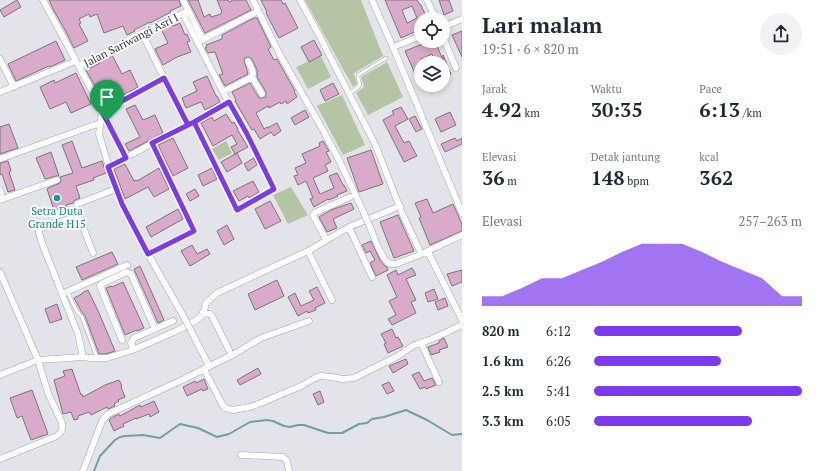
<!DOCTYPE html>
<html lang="id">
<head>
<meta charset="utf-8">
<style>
	:root { --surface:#fff; --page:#f2f2f3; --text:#1f2937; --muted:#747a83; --accent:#7c3aed }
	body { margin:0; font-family:"PT Serif",serif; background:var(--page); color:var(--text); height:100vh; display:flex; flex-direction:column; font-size:15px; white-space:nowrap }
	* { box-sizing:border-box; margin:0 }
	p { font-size:13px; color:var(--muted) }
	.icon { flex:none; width:22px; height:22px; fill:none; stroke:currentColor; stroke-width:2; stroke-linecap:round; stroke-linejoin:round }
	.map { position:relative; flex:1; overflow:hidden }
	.panel { display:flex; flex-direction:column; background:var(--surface); width:360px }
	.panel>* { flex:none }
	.fabs { position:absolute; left:414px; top:12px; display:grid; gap:8px }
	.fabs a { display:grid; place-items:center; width:36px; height:36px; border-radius:50%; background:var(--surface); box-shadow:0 2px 6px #0003; font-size:20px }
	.pin { position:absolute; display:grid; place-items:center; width:34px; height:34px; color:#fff; margin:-41px -17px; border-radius:50% 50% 50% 0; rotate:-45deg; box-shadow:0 0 4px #0007 }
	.pin .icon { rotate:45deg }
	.round { display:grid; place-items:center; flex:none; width:42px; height:42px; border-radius:21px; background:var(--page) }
	.head { display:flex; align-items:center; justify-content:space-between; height:68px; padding:0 20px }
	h1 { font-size:22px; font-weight:700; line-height:30px }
	.stats { display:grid; grid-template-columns:repeat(3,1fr); gap:6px; height:68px; padding:4px 20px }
	.stats div { display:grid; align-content:center }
	.stats b { font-size:20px; font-weight:700 }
	.stats small { font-size:11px; font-weight:400 }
	.stats p { font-size:11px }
	.chart { height:112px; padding:8px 20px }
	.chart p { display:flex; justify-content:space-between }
	.chart svg { width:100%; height:72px; margin-top:4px; fill:var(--accent); opacity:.7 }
	ul { padding:0 20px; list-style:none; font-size:13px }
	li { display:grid; grid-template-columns:64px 48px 1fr; align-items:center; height:30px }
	li i { height:10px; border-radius:5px; background:var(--accent) }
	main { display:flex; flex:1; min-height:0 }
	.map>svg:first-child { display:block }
	.green { fill:#b5c5a3 }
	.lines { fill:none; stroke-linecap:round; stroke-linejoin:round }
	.stream { stroke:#70a0a0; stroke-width:2 }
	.building { fill:#d9aaca; stroke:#7a7578; fill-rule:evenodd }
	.service-casing { stroke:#a5a6aa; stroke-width:4 }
	.minor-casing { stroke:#a5a6aa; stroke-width:7 }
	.service { stroke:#fff; stroke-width:3 }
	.minor { stroke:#fff; stroke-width:6 }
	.minor-bridge-casing { stroke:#a5a6aa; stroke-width:7; stroke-linecap:butt }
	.minor-bridge { stroke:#fff; stroke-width:6 }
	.route-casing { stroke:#fff; stroke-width:8 }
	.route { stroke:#7c3aed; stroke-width:5 }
	.culture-dot { fill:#0f9aa8; stroke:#fff; stroke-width:1.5 }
	.labels { text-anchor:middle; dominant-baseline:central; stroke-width:3.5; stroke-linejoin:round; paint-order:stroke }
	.street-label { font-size:11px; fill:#353638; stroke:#fff }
	.culture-label { font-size:11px; fill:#0d838f; stroke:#fff }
</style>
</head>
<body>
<main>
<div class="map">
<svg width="462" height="471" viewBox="0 0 462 471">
	<rect width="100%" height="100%" fill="#e3e4e9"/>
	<path class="green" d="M305 0H361L383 56 354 73 357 84 353 87Z
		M321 56 331 77 308 89 296 67Z
		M387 62 403 97 368 115 356 93 364 87 361 77Z
		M342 95 365 145 343 155 317 106Z
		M226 141 232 153 219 160 212 149Z
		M291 187 308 215 288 224 273 195Z"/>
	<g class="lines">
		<path class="stream" d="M94 471 100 456 115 440 120 437 125 436 143 435 160 438 180 424 198 428 217 437 229 434 250 422 267 420 273 421 284 426 290 427 298 425H304L328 433H342L359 424 367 423 372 419 384 417 406 410 427 420 452 435 462 434"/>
	</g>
	<path class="building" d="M17 0 21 7 4 17 0 10Z
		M49 0H179L181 6 170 11 171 12 150 23V22L134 30 135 31 127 35 123 26 104 33 97 14 90 17 89 14 79 19 81 23 79 24 88 41 74 48 65 30 53 9Z
		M188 0H198L204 17 210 14 211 17 221 14V13L222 12 217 0H228L229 2 233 0H246L251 10 205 33Z
		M261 0H281L283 4 285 3 298 28 279 38 266 13 267 12Z
		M385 0H417L420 5H421L427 19H421V29L401 38ZM412 6 417 18 407 23 402 10Z
		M439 0H449L453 11 444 15Z
		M254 18H257L271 47 268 49 274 60 277 59 295 91H294L297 97 287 104 286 101 281 104 280 102 269 108 268 106 256 113 264 129 267 127V128L277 123 281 131 274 136 271 132 260 139 254 129 252 130 239 108 235 101 236 100 232 92 250 83 259 98H262L266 97V92L257 77V70L252 59 248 57 245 58 244 60 248 74 225 86 219 75 223 74 215 52 208 53 205 48 207 47 206 45 222 39V35Z
		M180 23 185 35 187 34 190 41 187 42 191 52 177 57 163 65 155 49 168 43 161 29 172 24 173 26Z
		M462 31V57L452 35Z
		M314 40 322 55 309 62 301 47Z
		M56 41 65 60 50 67 49 66 16 81 8 64Z
		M430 41H435L443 60V55L451 74 443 78V63H436L432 54 421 59 422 62H421V87L405 51Z
		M112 55 122 74 130 70 138 87 118 98 109 81 96 88 86 70 100 63 99 62Z
		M76 73 91 104 71 113 66 102 50 109 40 87 54 80 55 83Z
		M207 76 216 96H217L220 102 205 110 201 102 186 108 182 98 197 91 193 82Z
		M333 83 339 94 325 101 320 90Z
		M135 105 143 120 155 115 163 133 129 151 125 144 140 137 126 109Z
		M401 107 408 119 395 126 404 143 409 141 417 156 404 162 383 120 394 114 392 111Z
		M305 110 309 117 295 125 291 118Z
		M450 112 456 125 441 132 435 119Z
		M226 114 232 123 234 122 238 129H237L248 147 235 154 231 147 237 144 232 135 213 146 201 123 212 117 214 121Z
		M415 116 422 129 416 132 409 119Z
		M9 124 18 148 0 154V127Z
		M173 138 188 168 173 176 158 145Z
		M455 138 457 141 462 138V144L445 152 441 144Z
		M72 141 82 168 102 161 106 173 93 178 94 180 76 186 80 198 75 200 73 203 66 205 67 207 54 210 47 189H48V188L60 183 61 180 60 177 73 173 62 145Z
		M323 141 329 151 326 152 331 162 325 165 328 171 313 178 320 194 334 188 329 176 337 173 343 185H344L347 191 337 195 338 196 329 200 328 199 314 207 310 199 313 198 306 181 298 185 294 176 298 175 295 168 306 163 302 154 320 146 319 143Z
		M371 150 383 184 359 192 347 158Z
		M51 152 59 176H56L45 179 36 158Z
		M237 153 242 163 227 172 221 162Z
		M254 158 257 165 248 171 244 164Z
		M8 161 11 171 9 172 15 190 8 192 2 174 0 175V163Z
		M125 164 134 181 136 180 137 181 159 168 169 189 154 197 148 187 125 199 114 169Z
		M212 168 217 179 203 186 198 175Z
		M253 181 259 192 249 198 248 196 239 201 233 191Z
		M195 189 199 196 190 201 186 194Z
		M427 199 433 213 453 204 462 224V231L430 245 419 218 421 217 415 203Z
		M270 201 281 221 265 229 255 209Z
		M351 203 354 209 333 219 337 228 327 232 319 217 331 210Z
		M178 209 183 219 151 237 146 227Z
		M398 215 414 251 394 258 380 222Z
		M227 225 234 239 224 245 217 231Z
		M371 241 380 260 384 265 387 267 388 270 376 276 370 263 375 260 370 251 366 253 362 245Z
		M192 245 197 254 207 249 210 254 190 266 181 251Z
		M112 252 118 264 82 280 76 267Z
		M140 266 164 320 158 323 134 269Z
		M412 268 416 275 406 279 416 300 411 302 416 313 392 325 388 319 396 315 389 301 397 297 387 275 396 270 398 275Z
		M462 270V282L452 286 447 274Z
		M277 280 284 296 255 310 248 294Z
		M123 282 144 328 137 331V330L125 335 106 288 111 286 112 287Z
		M317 287 325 303 315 308 316 310 308 313 307 311 298 316 288 297 295 293 301 306 314 300 309 291Z
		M434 289 438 299 428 302 425 293Z
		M88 290 99 313 115 351 106 354H99L85 316 81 311 74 298 82 294V293Z
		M445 298 448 306 438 310 435 302Z
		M57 304 62 319 50 323 45 309Z
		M392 329 396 338 398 337 403 346 388 353 384 344 386 343 381 334Z
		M444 338 448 347 439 350 440 352 431 355 428 347 439 343V341Z
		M406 359 408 364 393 373 389 366Z
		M258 368 261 374 240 385 237 380Z
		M72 369 81 395 82 394 83 397 105 385 119 380 122 386 121 387 125 397 118 400 119 401 114 404 115 406 108 409 107 407 91 415 89 412 78 416V419L74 420 71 412 63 414 54 380 65 376 63 371Z
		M419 372 424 381 432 378 436 385 426 389 425 387 420 389 412 375Z
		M204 379 208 389 203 391 202 389 187 396 183 387 195 381 196 383Z
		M389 382 394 391 387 394 382 385Z
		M32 390 48 434 31 440 22 416 17 418 10 398Z
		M320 391 324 402 318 405 313 394Z
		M154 401 159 412 150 417 149 414 136 419V418L123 424 124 426 114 431 109 420 111 418 119 414 120 416 140 405 141 407Z"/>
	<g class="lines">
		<defs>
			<path id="service" d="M349 94 358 87 360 85 358 78V75L386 58
				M67 291 76 310 79 314 82 317 97 358"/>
			<path id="minor" d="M43 0 90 87 102 112 99 134 109 167 122 204 148 254 185 319
				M183 0 203 40
				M253 0 280 55 319 123 339 160 363 211
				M300 0 319 35 375 144 402 213 419 249
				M372 0 393 47 462 213
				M427 0 436 19
				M183 14 223 92 247 134 274 189 237 210 194 122
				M443 27 462 19
				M142 33 164 78 188 125
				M443 37 456 68
				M198 42 258 11
				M393 47 421 36
				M0 59 14 87
				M248 61C250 66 255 72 252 77L262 94
				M79 66 142 33 188 11
				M0 92 76 61
				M223 92 252 77
				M126 158 112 129 102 112 164 78
				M0 159 100 123
				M109 167C148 145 189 125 229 102
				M0 190 3 199
				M0 200 57 180
				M77 204 116 189
				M349 227 372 277
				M370 227 378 247 384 258 387 262 391 264H396L417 256 462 235
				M326 240 314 217 313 215 314 213 350 197
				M308 251 332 300
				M428 252 462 320
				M148 254 194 231 152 143
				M0 272 38 360 48 393 62 423C63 429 62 432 57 436L0 459
				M62 294 127 265
				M203 312 210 314 213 318 229 350
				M191 331 209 366
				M122 340 100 286 101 284 127 272 131 274 155 329
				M421 343 439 382
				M133 350 131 343 134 338 173 321
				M83 357 78 334 42 243 39 233V229L77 216 80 219 93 253
				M204 369 222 404 225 408 233 410 250 407 261 403 301 386 317 377 321 376 331 377 343 379 354 378 398 356 414 345 432 339 462 325
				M0 375 38 360 83 357 90 358H107L133 350 176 331 195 321 203 315 206 303 217 293 308 251 349 227 400 206
				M241 455 283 457 287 461 289 471
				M83 471 102 421 108 414 178 382 236 353 261 338 309 321"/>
		</defs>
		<use href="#service" class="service-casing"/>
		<use href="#minor" class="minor-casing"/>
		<use href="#service" class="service"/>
		<use href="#minor" class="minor"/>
		<defs>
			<path id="minor-bridge" d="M363 211 370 227
				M185 319 191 331"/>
		</defs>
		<use href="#minor-bridge" class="minor-bridge-casing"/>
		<use href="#minor-bridge" class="minor-bridge"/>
	</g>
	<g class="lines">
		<defs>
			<path id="route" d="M107 121 126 158 108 167 122 204 148 254 194 231 152 143 194 122 229 102 247 134 274 189 237 210 194 122 188 125 164 78 102 112 107 121"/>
		</defs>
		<use href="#route" class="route-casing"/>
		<use href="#route" class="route"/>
	</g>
	<circle class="culture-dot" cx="57" cy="198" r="4"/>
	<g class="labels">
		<g class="street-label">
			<text transform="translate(131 40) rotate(-27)">Jalan Sariwangi Asri I</text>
		</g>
		<g class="culture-label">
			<text x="57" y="211">Setra Duta<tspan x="57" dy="13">Grande H15</tspan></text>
		</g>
	</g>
</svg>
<div class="fabs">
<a><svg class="icon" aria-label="locate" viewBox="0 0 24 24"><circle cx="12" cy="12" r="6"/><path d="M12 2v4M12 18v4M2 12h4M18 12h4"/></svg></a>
<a><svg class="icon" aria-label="layers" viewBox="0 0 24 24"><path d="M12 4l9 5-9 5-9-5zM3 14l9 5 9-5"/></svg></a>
</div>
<div class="pin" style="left:107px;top:121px;background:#1e9e55"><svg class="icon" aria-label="arrive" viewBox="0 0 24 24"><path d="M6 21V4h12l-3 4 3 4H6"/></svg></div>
</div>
<section class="panel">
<div class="head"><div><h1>Lari malam</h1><p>19:51 · 6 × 820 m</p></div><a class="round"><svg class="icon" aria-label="share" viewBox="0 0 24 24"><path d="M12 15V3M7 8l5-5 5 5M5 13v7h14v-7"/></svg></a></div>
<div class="stats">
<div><p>Jarak</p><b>4.92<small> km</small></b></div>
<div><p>Waktu</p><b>30:35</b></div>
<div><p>Pace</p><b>6:13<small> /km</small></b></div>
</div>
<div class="stats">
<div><p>Elevasi</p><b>36<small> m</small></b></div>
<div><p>Detak jantung</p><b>148<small> bpm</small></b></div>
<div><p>kcal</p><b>362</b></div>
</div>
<div class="chart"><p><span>Elevasi</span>257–263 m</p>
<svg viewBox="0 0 160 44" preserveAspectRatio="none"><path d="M0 44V38L10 38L20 33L30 27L40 27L50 22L60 17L70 11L80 6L90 6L100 6L110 11L120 17L130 22L140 27L150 38L160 38V44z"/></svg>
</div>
<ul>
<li><b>820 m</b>6:12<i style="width:71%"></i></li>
<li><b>1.6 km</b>6:26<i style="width:61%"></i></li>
<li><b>2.5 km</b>5:41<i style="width:100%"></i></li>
<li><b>3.3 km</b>6:05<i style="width:76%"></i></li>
</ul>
</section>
</main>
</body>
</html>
